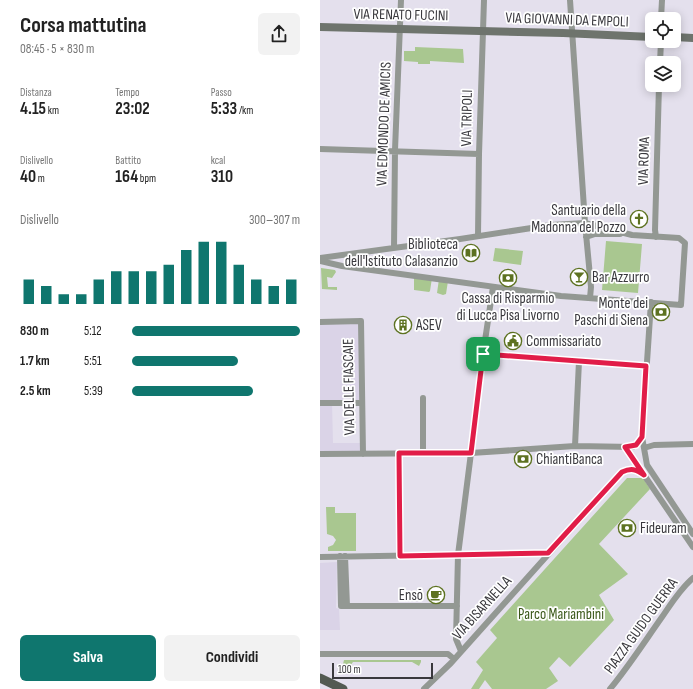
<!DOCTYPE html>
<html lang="it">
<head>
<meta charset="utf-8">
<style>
	:root { --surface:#fff; --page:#f2f2f2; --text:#222; --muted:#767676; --accent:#0f766e }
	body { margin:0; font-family:"Sofia Sans Condensed",sans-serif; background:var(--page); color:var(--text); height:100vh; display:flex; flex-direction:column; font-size:15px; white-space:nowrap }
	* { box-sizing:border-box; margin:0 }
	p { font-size:13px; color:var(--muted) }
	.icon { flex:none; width:22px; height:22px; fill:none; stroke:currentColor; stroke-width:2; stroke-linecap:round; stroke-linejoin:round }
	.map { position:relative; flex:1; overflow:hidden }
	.sheet { display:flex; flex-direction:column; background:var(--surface); width:320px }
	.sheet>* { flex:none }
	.tools { position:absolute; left:325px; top:12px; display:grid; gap:8px }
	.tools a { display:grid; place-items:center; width:36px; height:36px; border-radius:6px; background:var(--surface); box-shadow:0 2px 10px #0003; font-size:20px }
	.scale { position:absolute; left:12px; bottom:10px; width:101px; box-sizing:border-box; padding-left:4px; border:2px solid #39383d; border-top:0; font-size:11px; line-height:14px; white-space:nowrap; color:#39383d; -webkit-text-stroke:3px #fff; paint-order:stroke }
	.pin { position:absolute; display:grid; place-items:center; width:34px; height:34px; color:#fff; margin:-17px; border-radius:8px; box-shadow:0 2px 6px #0006 }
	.round { display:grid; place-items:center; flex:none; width:42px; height:42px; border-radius:6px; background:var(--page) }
	.headline { display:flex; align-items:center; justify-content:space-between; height:68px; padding:0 20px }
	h1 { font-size:22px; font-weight:700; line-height:30px }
	.figures { display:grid; grid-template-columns:repeat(3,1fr); gap:6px; height:68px; padding:4px 20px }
	.figures div { display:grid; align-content:center }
	.figures b { font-size:17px; font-weight:700 }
	.figures small { font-size:11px; font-weight:400 }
	.figures p { font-size:11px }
	.chart { height:112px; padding:8px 20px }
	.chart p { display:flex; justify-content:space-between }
	.chart svg { width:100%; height:72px; margin-top:4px; stroke:var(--accent); stroke-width:6 }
	.button { display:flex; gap:8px; margin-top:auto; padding:8px 20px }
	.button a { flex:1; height:46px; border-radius:6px; background:var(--accent); color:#fff; font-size:16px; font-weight:700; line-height:46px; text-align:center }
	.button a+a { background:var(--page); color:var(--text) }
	ul { padding:0 20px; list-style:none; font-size:13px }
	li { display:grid; grid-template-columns:64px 48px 1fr; align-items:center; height:30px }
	li i { height:10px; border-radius:5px; background:var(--accent) }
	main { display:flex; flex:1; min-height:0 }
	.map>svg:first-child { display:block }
	.built { fill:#dad3e7 }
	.green { fill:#a9c790 }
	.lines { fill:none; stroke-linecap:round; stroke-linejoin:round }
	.street { stroke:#939893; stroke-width:6 }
	.secondary { stroke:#6e746d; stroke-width:8 }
	.primary { stroke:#535a52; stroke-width:9 }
	.route-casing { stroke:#fff; stroke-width:8 }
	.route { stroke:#e11d48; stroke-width:5 }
	.labels { text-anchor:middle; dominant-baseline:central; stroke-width:3.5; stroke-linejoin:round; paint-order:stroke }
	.street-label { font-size:15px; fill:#39383d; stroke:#fff }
	.poi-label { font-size:15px; fill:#39383d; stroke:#fff; text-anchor:start }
	.park-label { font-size:15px; fill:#395718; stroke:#fff }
</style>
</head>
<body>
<main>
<section class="sheet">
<div class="headline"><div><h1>Corsa mattutina</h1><p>08:45 · 5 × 830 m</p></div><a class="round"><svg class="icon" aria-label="share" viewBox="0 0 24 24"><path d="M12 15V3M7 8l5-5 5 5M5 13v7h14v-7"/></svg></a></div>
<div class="figures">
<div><p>Distanza</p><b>4.15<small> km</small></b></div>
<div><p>Tempo</p><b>23:02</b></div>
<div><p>Passo</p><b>5:33<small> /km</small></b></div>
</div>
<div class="figures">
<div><p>Dislivello</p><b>40<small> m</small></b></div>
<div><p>Battito</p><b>164<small> bpm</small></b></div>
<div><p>kcal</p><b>310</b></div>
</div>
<div class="chart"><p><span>Dislivello</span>300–307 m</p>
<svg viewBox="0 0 160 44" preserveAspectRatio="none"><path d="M5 44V29M15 44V33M25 44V38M35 44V38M45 44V29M55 44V24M65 44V24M75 44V24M85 44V20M95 44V11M105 44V6M115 44V6M125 44V20M135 44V29M145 44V33M155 44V29"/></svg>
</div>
<ul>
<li><b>830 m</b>5:12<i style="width:100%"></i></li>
<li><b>1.7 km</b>5:51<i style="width:63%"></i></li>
<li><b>2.5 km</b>5:39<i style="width:72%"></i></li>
</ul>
<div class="button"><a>Salva</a><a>Condividi</a></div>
</section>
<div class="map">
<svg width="373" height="689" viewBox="0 0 373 689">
	<rect width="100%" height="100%" fill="#e4e0ed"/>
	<path class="built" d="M41 321 42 403H12L13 443H43V454H0V322Z
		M17 562 16 608 19 609 20 630H0V563Z"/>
	<path class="green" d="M95 47 143 49 144 63 110 61V64H98V62L84 61V51H95Z
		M286 241 322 244 318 293 282 290Z
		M175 248 203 251 201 265 173 261Z
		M1 268 15 270 16 272 12 278 7 277 8 287H17V290L2 289Z
		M94 276 112 278 110 291 109 292 94 290Z
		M119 279 128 281 126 294 123 295 117 293Z
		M307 478H323L330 489 279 544 308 574 279 595 294 620 250 667 239 657 229 668 238 681 226 689H172L165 680 159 689H151L163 670 156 662 177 638 170 630Z
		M6 507H15V513H36V551H8V547L13 545 16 540 13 536 7 534Z
		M24 660H101V662L99 666 92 662H33L30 666H27L23 664Z"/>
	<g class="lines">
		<path class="street" d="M341 19 342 0
			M340 63 341 41
			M0 149 159 154
			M158 236 159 154 164 0
			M266 237 275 234H300
			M336 237 335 230 339 85
			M74 248 75 150 81 0
			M0 258 140 239 231 225 265 223 250 0
			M0 261 22 266 241 296 255 297 361 305 365 243 359 238 312 235 265 223 271 287 270 298
			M173 287 163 354 151 453 255 446 259 361
			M0 322 41 321 43 454
			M163 354 326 366
			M103 398V453
			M0 403H42
			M322 437 327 465 373 534
			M255 446 313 447C318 444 320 442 322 437L331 302
			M305 447 373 547
			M324 448 334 445 373 444
			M79 453 80 556
			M0 454 151 453 138 555 136 639 141 651
			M20 556 21 606H137
			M25 556 27 606
			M0 557 228 553
			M0 654H128L134 659
			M104 689 131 663 302 472C311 468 316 469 324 475
			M290 689C309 666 325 641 342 617 351 604 360 589 373 578"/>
		<path class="secondary" d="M0 27 243 33 332 37
			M354 37 373 38"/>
		<path class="primary" d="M0 678 23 689"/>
	</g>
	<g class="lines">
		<defs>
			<path id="route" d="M163 354 326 366 322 437 316 445 305 447 324 475C316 469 311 468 302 472L228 553 80 556 79 453H151Z"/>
		</defs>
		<use href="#route" class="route-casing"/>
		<use href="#route" class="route"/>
	</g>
	<defs>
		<symbol id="church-ring" viewBox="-11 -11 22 22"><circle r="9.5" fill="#fff" stroke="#5d7221" stroke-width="1.5"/><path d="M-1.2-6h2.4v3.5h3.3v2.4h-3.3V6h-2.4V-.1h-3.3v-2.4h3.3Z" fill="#5d7221"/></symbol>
		<symbol id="library-ring" viewBox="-11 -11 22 22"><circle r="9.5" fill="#fff" stroke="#5d7221" stroke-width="1.5"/><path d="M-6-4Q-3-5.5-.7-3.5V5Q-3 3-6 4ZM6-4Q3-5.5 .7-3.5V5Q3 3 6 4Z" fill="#5d7221"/></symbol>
		<symbol id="bar-ring" viewBox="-11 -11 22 22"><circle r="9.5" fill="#fff" stroke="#5d7221" stroke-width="1.5"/><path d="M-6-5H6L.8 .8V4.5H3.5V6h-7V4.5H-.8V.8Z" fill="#5d7221"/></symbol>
		<symbol id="bank-ring" viewBox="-11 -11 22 22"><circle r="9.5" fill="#fff" stroke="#5d7221" stroke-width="1.5"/><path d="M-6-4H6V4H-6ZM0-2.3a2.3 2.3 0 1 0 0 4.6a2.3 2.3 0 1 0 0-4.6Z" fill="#5d7221"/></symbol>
		<symbol id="building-ring" viewBox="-11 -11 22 22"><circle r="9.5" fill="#fff" stroke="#5d7221" stroke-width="1.5"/><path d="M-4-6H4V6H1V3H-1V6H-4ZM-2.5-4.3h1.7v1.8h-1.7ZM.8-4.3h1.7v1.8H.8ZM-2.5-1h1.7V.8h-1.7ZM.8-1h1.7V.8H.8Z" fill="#5d7221"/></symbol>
		<symbol id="civic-ring" viewBox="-11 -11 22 22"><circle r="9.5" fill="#fff" stroke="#5d7221" stroke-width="1.5"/><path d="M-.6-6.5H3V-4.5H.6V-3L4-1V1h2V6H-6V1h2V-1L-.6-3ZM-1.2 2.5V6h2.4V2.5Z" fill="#5d7221"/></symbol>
		<symbol id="cafe-ring" viewBox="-11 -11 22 22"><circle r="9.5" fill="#fff" stroke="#5d7221" stroke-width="1.5"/><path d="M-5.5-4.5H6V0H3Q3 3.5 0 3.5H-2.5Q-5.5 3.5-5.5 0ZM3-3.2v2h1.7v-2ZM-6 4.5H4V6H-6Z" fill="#5d7221"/></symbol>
	</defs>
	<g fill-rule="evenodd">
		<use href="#church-ring" x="309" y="209" width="20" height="20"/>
		<use href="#library-ring" x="141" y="243" width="20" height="20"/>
		<use href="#bar-ring" x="249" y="267" width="20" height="20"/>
		<use href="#bank-ring" x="178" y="268" width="20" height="20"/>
		<use href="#bank-ring" x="331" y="302" width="20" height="20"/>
		<use href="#building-ring" x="73" y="315" width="20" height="20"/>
		<use href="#civic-ring" x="183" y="331" width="20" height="20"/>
		<use href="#bank-ring" x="193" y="449" width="20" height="20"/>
		<use href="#bank-ring" x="297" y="518" width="20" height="20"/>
		<use href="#cafe-ring" x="106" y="585" width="20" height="20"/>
	</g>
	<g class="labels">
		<g class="street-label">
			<text transform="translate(81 15) rotate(1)">VIA RENATO FUCINI</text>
			<text transform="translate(247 20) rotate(2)">VIA GIOVANNI DA EMPOLI</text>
			<text transform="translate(147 118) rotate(-89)">VIA TRIPOLI</text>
			<text transform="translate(64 124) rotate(-88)">VIA EDMONDO DE AMICIS</text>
			<text transform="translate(324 161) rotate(-88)">VIA ROMA</text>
			<text transform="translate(29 387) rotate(-91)">VIA DELLE FIASCAIE</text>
			<text transform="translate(162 608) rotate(-48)">VIA BISARNELLA</text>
			<text transform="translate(321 626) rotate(-54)">PIAZZA GUIDO GUERRA</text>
		</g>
		<g class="poi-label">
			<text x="306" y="210" text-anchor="end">Santuario della<tspan x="306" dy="17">Madonna del Pozzo</tspan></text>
			<text x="138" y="244" text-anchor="end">Biblioteca<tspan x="138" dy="17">dell'Istituto Calasanzio</tspan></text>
			<text x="272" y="277">Bar Azzurro</text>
			<text x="188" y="298" text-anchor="middle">Cassa di Risparmio<tspan x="188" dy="17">di Lucca Pisa Livorno</tspan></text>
			<text x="328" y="303" text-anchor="end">Monte dei<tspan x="328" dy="17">Paschi di Siena</tspan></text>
			<text x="96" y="325">ASEV</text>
			<text x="206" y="341">Commissariato</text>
			<text x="216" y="459">ChiantiBanca</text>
			<text x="320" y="528">Fideuram</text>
			<text x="103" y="595" text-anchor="end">Ensō</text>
		</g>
		<g class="park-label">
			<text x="241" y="614">Parco Mariambini</text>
		</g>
	</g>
</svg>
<div class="tools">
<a><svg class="icon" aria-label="locate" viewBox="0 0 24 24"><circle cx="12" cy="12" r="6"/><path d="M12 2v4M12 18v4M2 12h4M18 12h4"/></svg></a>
<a><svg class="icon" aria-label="layers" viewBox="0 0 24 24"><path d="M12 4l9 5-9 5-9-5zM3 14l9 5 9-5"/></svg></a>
</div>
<div class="scale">100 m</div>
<div class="pin" style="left:163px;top:354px;background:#1e9e55"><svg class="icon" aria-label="arrive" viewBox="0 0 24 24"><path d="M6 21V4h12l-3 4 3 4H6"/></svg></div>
</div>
</main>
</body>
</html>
